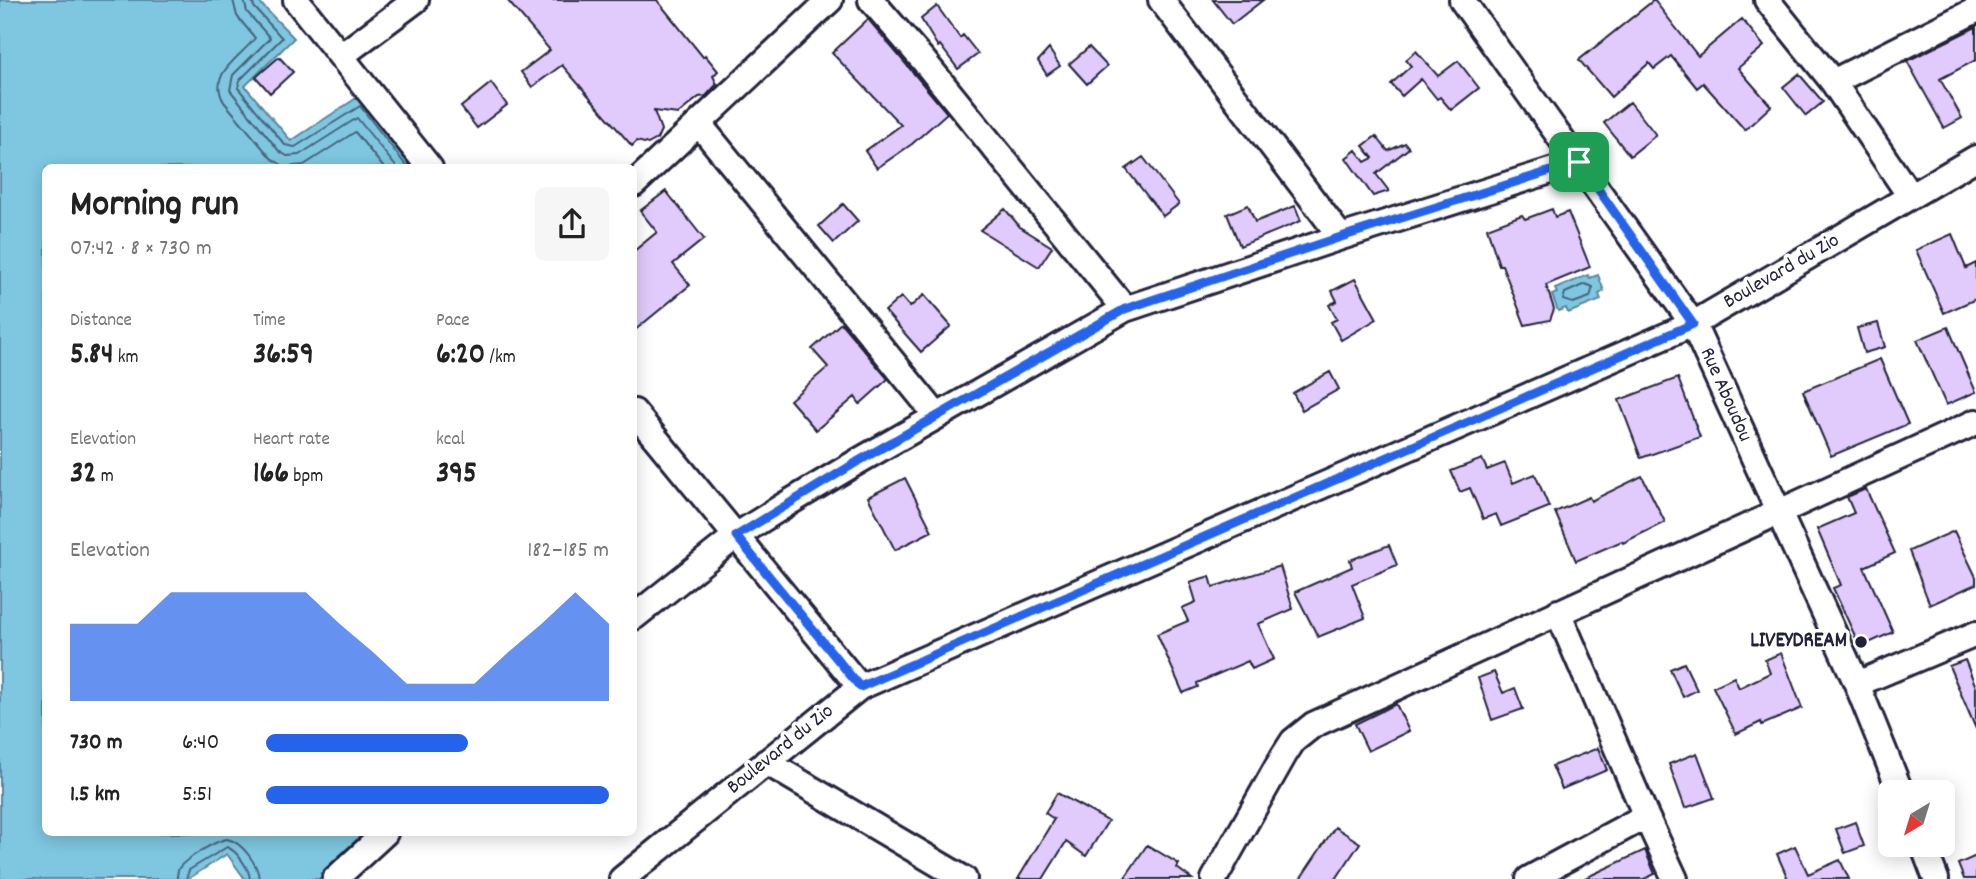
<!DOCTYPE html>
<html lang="en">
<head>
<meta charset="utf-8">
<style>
	:root { --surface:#fff; --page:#f6f6f6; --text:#222; --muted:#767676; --accent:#2563eb }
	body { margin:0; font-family:Dekko,sans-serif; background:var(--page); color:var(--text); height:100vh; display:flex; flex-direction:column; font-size:26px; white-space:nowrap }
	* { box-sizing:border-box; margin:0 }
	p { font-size:23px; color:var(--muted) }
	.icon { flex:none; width:38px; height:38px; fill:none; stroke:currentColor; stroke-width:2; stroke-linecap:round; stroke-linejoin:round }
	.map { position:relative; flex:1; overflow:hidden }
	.sheet { position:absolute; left:42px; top:164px; width:595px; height:672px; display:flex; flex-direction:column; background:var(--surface); border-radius:10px; box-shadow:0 4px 18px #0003 }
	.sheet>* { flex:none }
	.needle { width:46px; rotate:218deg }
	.controls { position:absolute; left:1878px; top:780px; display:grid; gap:14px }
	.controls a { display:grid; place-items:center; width:77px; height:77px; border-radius:10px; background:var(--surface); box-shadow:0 4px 18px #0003; font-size:35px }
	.pin { position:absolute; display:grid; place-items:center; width:60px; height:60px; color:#fff; margin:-30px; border-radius:14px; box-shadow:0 4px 10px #0006 }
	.round { display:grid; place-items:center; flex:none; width:74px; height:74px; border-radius:10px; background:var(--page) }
	.head { display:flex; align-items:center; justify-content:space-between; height:119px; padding:0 28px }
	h1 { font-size:38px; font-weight:700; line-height:52px }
	.figures { display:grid; grid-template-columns:repeat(3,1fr); gap:10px; height:119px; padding:7px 28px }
	.figures div { display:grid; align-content:center }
	.figures b { font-size:30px; font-weight:700 }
	.figures small { font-size:19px; font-weight:400 }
	.figures p { font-size:19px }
	.chart { height:196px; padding:14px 28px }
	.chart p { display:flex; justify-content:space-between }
	.chart svg { width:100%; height:126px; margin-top:7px; fill:var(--accent); opacity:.7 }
	ul { padding:0 28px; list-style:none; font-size:23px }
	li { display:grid; grid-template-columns:112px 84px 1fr; align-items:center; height:52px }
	li i { height:18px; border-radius:9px; background:var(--accent) }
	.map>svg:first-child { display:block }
	.water { fill:#7fc7e0; stroke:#5a859e; stroke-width:2 }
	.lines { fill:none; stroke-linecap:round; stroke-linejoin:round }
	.shore { stroke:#47647d; stroke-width:2 }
	.building { fill:#e1cbfc; stroke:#22223b; stroke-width:2 }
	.minor-casing { stroke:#22223b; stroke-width:30 }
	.minor { stroke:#fff; stroke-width:24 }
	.route-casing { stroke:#fff; stroke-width:14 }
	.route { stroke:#2563eb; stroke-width:9 }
	.poi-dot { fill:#22223b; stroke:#fff; stroke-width:2.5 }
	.labels { text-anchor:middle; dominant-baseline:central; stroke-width:7; stroke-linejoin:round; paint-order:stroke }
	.street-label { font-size:21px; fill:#22223b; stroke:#fff }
	.poi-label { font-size:21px; font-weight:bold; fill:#22223b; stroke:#fff; text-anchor:end }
</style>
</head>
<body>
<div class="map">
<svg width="1976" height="879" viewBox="0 0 1976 879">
	<rect width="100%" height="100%" fill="#fff"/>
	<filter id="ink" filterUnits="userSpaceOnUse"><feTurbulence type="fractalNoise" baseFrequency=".0143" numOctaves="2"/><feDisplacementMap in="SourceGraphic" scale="14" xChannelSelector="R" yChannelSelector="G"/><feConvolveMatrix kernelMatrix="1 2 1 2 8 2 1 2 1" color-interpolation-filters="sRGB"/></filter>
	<g filter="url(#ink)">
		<path class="water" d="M0 0H257L294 38 245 86 291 141 361 95 417 168H46V833H368L319 879H245L227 854 188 879H0Z
			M1588 275 1590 278 1598 275 1604 291 1599 294 1601 300 1568 313 1566 308 1558 311 1552 295 1557 293 1555 289Z"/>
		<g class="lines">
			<path class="shore" d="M233 0 237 16 255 38C240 58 207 73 224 102L271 158 285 167 304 165 355 132 384 168
				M244 0 247 12 270 38 233 75 230 90 279 151 287 156 299 155 357 118 397 168
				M252 0 254 7 282 38 240 80 238 88 285 145 295 147 360 106 408 168
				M1585 284 1593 287 1590 297 1573 303 1563 300 1565 293Z
				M177 879C177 874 177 872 179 868 185 859 217 840 227 839 242 842 258 864 259 879
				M186 879 189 870 227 847C237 851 249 868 250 879"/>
		</g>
		<path class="building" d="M507 0H657L703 57 705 55 718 71 713 76 717 84 706 96 699 97 678 114 654 111 661 130 657 139 648 144 637 141 632 146 562 65 532 87 521 72 550 50Z
			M1213 0H1263L1232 24Z
			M1654 0 1698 56 1742 19 1764 46 1738 68 1771 106 1745 130 1703 83 1697 88 1671 56 1654 69 1649 63 1611 97 1579 60Z
			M937 6 960 38 963 35 978 54 958 69 940 45 938 47 921 19Z
			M868 19 947 113 912 144 877 168 865 151 901 125 832 53Z
			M1976 27V60L1940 79 1962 118 1944 128 1907 61Z
			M1089 47 1107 66 1087 84 1069 64Z
			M1049 49 1060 66 1047 75 1038 61Z
			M1416 51 1438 76 1458 61 1479 88 1451 110 1440 97 1437 99 1421 79 1402 96 1391 84 1411 66 1406 60Z
			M279 57 293 72 270 93 256 77Z
			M1799 74 1823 102 1806 116 1783 87Z
			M491 83 507 105 477 128 461 107Z
			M1630 102 1656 135 1630 156 1604 123Z
			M1376 136 1388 151 1405 143 1409 148 1376 174 1389 191 1373 196 1346 158 1356 150 1365 162 1373 158 1363 146Z
			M1143 157 1179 204 1163 216 1126 169Z
			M666 191 704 239 673 264 690 285 634 331V251L657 232 640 211Z
			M843 204 858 221 834 243 819 226Z
			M1248 205 1255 222 1295 206 1301 221 1240 246 1227 214Z
			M1005 209 1020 227 1052 247 1039 267 980 230Z
			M1552 209 1555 217 1568 212 1590 267 1546 285 1554 309 1550 320 1525 325 1502 265H1499L1487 228 1522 215 1525 219Z
			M1952 234 1966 268 1976 263V299L1944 313 1916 250Z
			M1355 279 1377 319 1341 340 1331 322 1337 319 1329 305 1337 301 1332 291Z
			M924 295 951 326 921 352 885 311 901 297 910 307Z
			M841 323 888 379 860 404 855 397 816 430 790 400 828 367 812 349Z
			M1878 323 1885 347 1864 353 1857 328Z
			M1948 327 1976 392 1946 405 1917 340Z
			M1880 359 1908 424 1831 456 1803 391Z
			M1330 372 1339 389 1302 410 1293 393Z
			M1678 378 1700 437 1641 458 1619 400Z
			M1482 459 1487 470 1505 463 1513 483 1535 474 1549 507 1501 526 1496 514 1483 519 1470 488 1460 492 1451 471Z
			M1642 476 1665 522 1623 543 1622 541 1576 561 1555 512 1589 497 1591 501Z
			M905 478 932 531 895 550 868 497Z
			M1866 489 1895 553 1864 567 1893 632 1860 647 1833 588 1841 585 1817 529 1854 513 1847 497Z
			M1954 531 1976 577V584L1930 605 1909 551Z
			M1389 545 1397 565 1352 584 1365 618 1318 637 1295 592 1352 567 1350 560Z
			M1280 566 1293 609 1258 624 1274 659 1252 669 1248 661 1197 683 1198 687 1183 693 1157 634 1188 621 1182 608 1196 602 1190 582 1210 576 1213 587Z
			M1781 653 1802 708 1762 725 1761 722 1736 734 1713 687 1734 677 1739 688 1770 673 1765 660Z
			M1965 660 1976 687V729L1949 666Z
			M1684 663 1697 690 1683 697 1670 669Z
			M1494 672 1503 693 1515 688 1523 709 1492 720 1478 678Z
			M1396 704 1409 731 1368 751 1355 724Z
			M1598 748 1607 770 1562 789 1552 766Z
			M1697 753 1714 798 1685 808 1669 764Z
			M1057 793 1108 821 1086 856 1066 842 1043 879H1018L1054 819 1045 813Z
			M1855 822 1864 846 1845 853 1836 829Z
			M1335 827 1360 843 1336 879H1300Z
			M1147 845 1179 864 1177 868 1192 879H1124Z
			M1795 846 1808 874 1840 860 1849 879H1788L1777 854Z
			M1645 850 1655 874 1644 879H1583Z
			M1976 856V879H1964L1958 864Z"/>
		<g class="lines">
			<defs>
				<path id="minor" d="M296 0 430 168
					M871 0 923 60 1125 309
					M1161 0 1341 237
					M1462 0 1693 324 1857 684 1901 793
					M1767 0 1833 82 1910 196
					M341 56 416 0
					M1833 82 1976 10
					M699 124 937 416
					M634 184 830 0
					M634 412 860 687
					M1558 612 1646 816 1675 879
					M634 617 736 536 785 505 857 462 1125 309 1341 237 1579 162
					M1857 684 1976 634
					M766 762 964 879
					M1923 845 1936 879
					M335 879 385 833
					M622 879 860 687 1693 324 1976 158
					M1214 879 1284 755 1293 741 1313 725 1976 422
					M1529 879 1646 816"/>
			</defs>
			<use href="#minor" class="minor-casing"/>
			<use href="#minor" class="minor"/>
		</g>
	</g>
	<g class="lines" filter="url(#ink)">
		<defs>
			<path id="route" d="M1579 162 1693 324 860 687 736 536 857 462 1125 309 1341 237Z"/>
		</defs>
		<use href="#route" class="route-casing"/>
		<use href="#route" class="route"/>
	</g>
	<circle class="poi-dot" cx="1861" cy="642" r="7"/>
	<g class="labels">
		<g class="street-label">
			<text transform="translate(1782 272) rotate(-30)">Boulevard du Zio</text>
			<text transform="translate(1725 395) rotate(66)">Rue Aboudou</text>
			<text transform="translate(781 750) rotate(-39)">Boulevard du Zio</text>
		</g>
		<g class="poi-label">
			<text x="1847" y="642">LIVEYDREAM</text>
		</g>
	</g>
</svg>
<div class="controls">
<a><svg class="needle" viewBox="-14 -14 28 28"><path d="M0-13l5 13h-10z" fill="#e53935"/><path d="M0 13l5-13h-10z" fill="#767676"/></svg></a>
</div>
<div class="pin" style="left:1579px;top:162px;background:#1e9e55"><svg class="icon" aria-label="arrive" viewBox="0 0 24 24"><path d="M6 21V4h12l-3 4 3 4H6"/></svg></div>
<section class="sheet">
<div class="head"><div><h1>Morning run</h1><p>07:42 · 8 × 730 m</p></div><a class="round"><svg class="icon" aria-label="share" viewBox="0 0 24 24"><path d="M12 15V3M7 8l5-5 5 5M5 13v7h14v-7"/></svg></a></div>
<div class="figures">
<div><p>Distance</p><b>5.84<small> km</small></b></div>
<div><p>Time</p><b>36:59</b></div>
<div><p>Pace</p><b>6:20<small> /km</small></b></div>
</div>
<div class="figures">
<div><p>Elevation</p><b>32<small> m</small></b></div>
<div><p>Heart rate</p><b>166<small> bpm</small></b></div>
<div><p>kcal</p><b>395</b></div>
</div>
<div class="chart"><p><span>Elevation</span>182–185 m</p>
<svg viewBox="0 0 160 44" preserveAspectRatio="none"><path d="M0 44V17L10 17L20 17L30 6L40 6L50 6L60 6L70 6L80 17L90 27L100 38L110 38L120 38L130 27L140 17L150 6L160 17V44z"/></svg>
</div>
<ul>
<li><b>730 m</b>6:40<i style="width:59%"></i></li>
<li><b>1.5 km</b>5:51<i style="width:100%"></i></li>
</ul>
</section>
</div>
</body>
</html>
